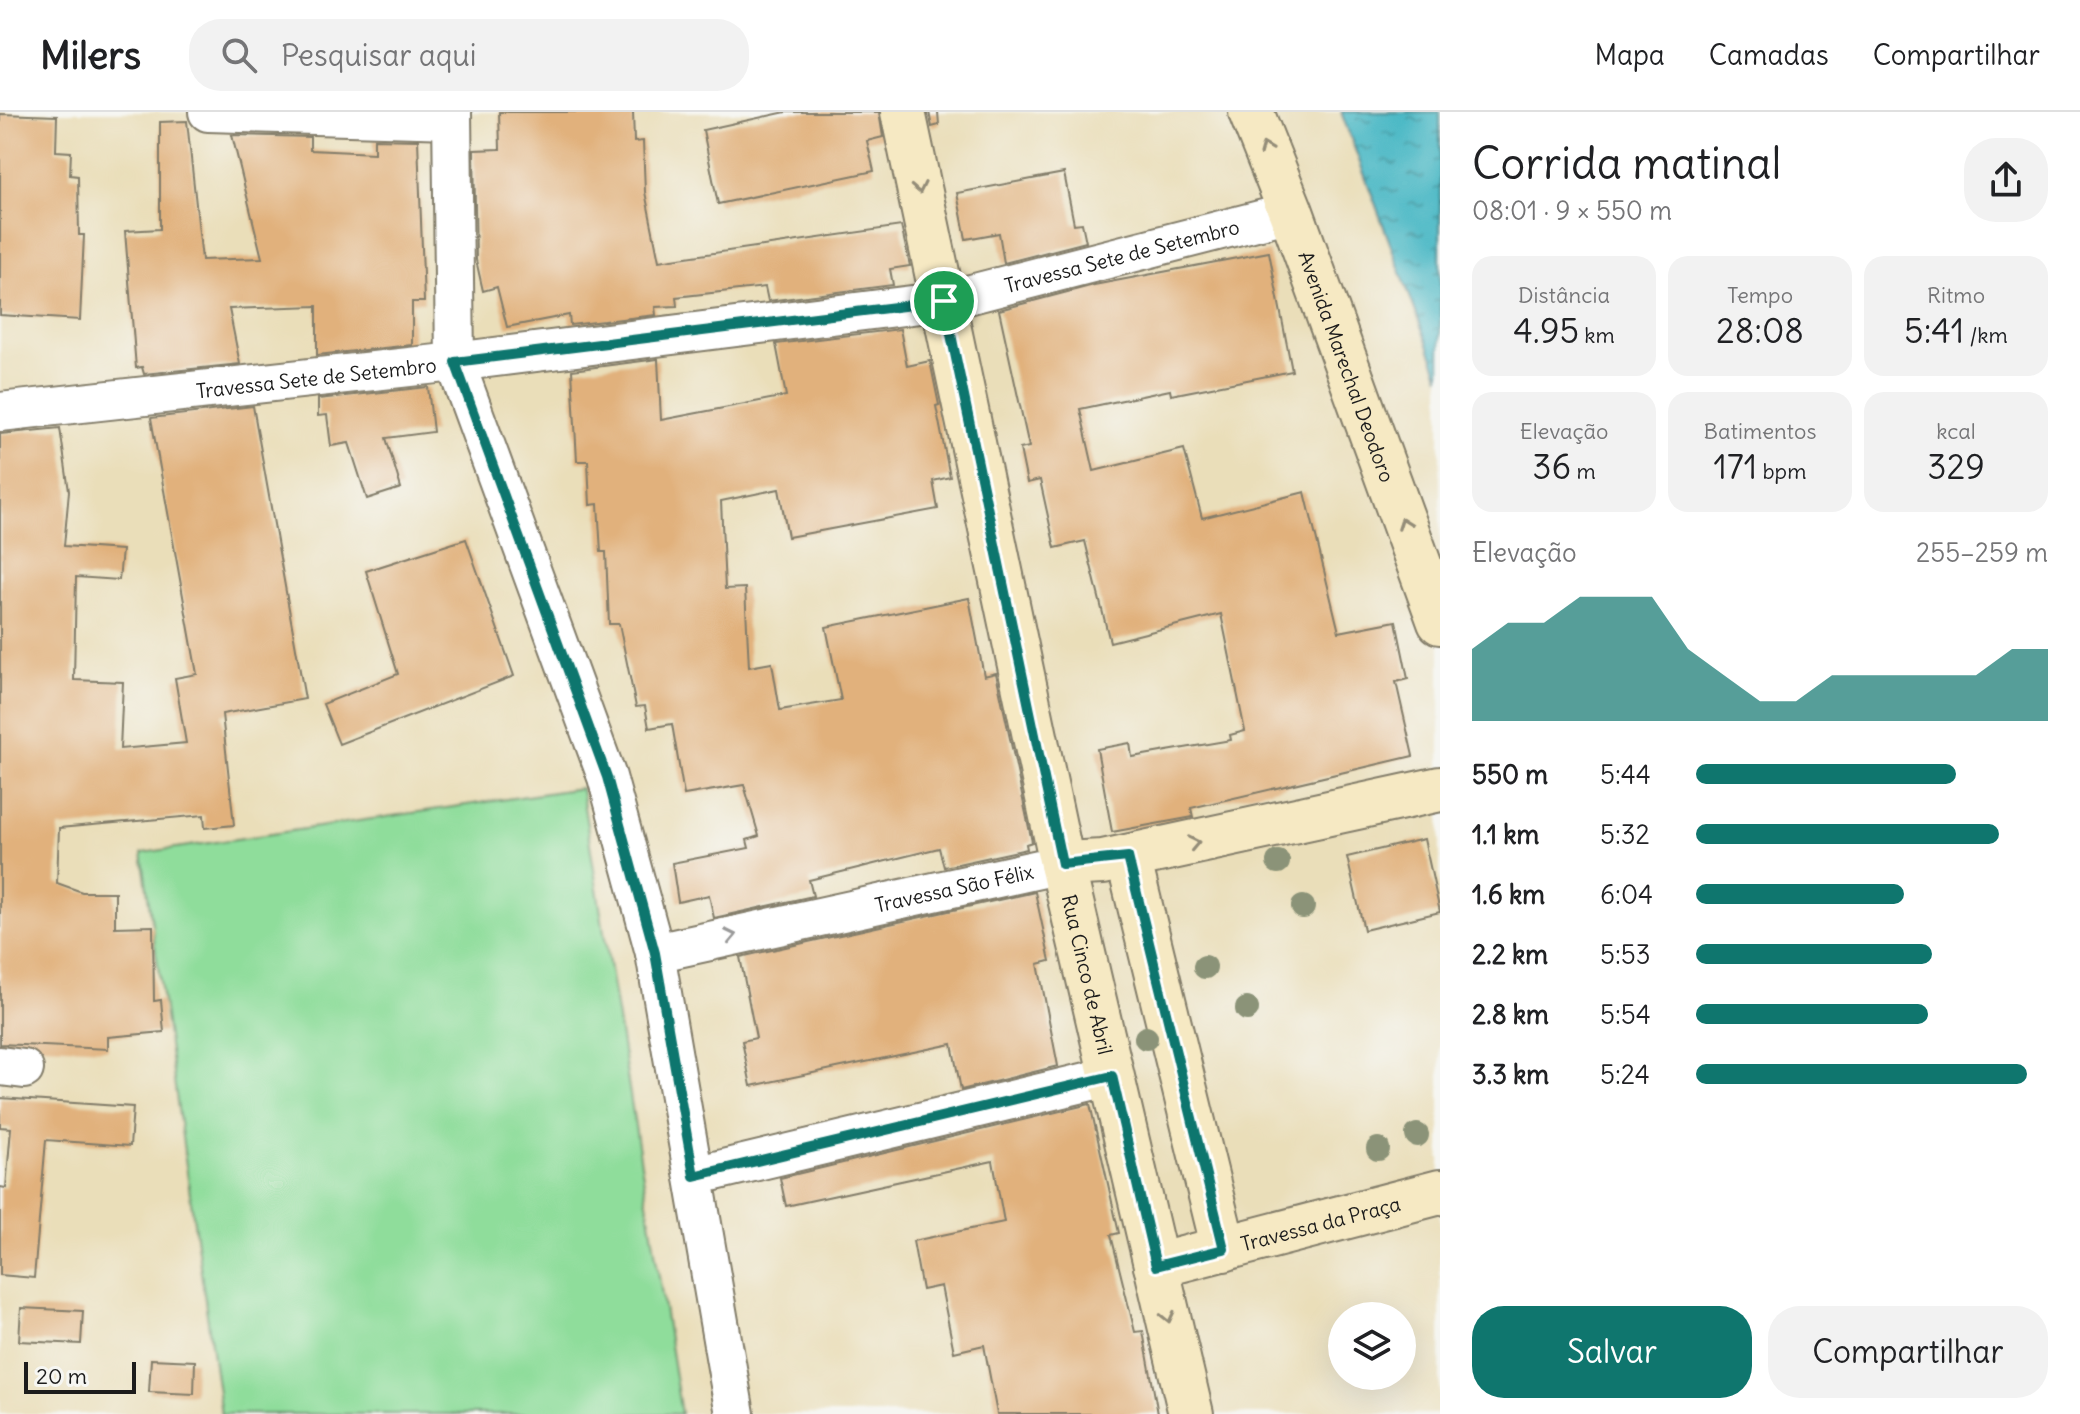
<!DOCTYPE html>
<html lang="pt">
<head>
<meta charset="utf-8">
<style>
	:root { --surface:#fff; --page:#f2f2f2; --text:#202124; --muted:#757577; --line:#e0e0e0; --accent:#0f766e }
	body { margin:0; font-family:Delius,sans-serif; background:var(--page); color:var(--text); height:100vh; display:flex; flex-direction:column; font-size:30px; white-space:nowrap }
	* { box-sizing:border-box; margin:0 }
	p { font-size:26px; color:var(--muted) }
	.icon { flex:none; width:44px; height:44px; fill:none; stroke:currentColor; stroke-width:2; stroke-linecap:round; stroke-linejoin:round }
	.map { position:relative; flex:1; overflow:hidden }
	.sheet { display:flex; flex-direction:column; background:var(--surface); width:640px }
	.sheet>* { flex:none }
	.tools { position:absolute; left:1328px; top:1190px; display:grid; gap:16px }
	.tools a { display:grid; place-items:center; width:88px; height:88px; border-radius:50%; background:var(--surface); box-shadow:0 8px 32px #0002; font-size:40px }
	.scale { position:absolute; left:24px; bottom:20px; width:112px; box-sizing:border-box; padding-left:8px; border:4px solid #1c1c1c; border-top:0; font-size:22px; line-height:28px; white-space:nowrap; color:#1c1c1c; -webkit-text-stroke:6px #f6f6f2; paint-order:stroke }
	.pin { position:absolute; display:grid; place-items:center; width:68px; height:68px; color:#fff; margin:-34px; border:4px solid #fff; border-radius:50%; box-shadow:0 2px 8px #0007 }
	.round { display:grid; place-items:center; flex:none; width:84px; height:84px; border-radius:32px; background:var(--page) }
	.summary { display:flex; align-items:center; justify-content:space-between; height:136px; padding:0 32px }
	h1 { font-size:44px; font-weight:600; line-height:60px }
	.figures { display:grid; grid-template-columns:repeat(3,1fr); gap:12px; height:136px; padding:8px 32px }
	.figures div { display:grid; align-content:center; border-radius:20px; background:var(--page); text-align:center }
	.figures b { font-size:34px; font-weight:600 }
	.figures small { font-size:22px; font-weight:400 }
	.figures p { font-size:22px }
	.chart { height:224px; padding:16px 32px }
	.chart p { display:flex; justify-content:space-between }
	.chart svg { width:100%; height:144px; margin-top:8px; fill:var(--accent); opacity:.7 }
	.cta { display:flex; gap:16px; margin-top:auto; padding:16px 32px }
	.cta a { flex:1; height:92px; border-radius:32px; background:var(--accent); color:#fff; font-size:32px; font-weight:600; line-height:92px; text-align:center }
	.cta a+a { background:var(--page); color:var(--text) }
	ul { padding:0 32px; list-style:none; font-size:26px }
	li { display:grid; grid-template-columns:128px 96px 1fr; align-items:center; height:60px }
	li i { height:20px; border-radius:10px; background:var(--accent) }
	header { display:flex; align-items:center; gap:48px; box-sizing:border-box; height:112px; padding:0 40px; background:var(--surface); border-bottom:2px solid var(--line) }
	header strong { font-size:38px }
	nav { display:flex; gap:44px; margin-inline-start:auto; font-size:28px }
	.search { width:560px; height:72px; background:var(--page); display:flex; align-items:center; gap:20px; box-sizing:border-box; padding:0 28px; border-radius:32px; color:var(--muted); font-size:30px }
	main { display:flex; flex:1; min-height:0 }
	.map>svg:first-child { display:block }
	.garden { fill:#8fdd9b; stroke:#567c5c; stroke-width:2 }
	.water { fill:url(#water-ripples); stroke:#336a70; stroke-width:2 }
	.building { fill:#e1b17b }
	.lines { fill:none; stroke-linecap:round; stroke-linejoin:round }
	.street-casing { stroke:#837d6a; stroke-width:42 }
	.secondary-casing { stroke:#837d6a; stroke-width:48 }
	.street { stroke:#fff; stroke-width:38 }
	.secondary { stroke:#f6e9c3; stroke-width:44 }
	.tree { fill:#8b9378 }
	.oneway { stroke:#948d78 }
	.oneway2 { stroke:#999 }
	.route-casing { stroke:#fff; stroke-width:16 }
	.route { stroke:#0f766e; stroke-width:10 }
	.labels { text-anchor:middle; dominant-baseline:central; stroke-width:6; stroke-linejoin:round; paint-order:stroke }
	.street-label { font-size:20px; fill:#1c1c1c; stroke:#f6f6f2 }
</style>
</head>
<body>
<header>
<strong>Milers</strong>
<div class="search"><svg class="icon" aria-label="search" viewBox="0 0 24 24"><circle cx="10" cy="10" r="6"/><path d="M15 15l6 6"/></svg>Pesquisar aqui</div>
<nav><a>Mapa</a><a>Camadas</a><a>Compartilhar</a></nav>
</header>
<main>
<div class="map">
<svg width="1440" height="1302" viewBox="0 0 1440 1302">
	<defs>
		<pattern id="water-ripples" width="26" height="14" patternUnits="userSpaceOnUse" patternTransform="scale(2)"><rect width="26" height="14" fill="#4ab8c5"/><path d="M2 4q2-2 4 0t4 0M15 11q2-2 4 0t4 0" fill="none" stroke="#3d959f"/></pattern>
	</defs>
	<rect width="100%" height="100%" fill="#f6f6f2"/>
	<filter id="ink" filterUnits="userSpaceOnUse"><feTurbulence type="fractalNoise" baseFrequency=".0125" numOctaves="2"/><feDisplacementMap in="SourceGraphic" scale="16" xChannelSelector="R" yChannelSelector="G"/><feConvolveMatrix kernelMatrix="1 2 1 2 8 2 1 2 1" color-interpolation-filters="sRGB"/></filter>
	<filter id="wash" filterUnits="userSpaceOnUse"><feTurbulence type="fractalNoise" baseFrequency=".006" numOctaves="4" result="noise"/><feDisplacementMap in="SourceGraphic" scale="32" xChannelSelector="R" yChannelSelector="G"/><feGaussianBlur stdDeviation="1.8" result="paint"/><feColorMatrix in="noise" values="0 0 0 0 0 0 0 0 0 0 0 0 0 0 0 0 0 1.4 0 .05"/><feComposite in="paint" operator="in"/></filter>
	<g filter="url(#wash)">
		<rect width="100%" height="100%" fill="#eadeb9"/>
		<path class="garden" d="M581 676 681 1302H221L142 741Z"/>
		<path class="water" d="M1341 0H1440V265Z"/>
		<g id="blocks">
			<path class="building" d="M499 0H633L634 30 643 29 645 80 659 149 901 114 910 154 890 157 893 173 768 189 765 175 676 185 677 194 655 195 656 203 570 213 569 203 507 215 497 175 483 179 476 148 474 38 500 37Z
				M786 0H879L883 25 867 29 874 59 718 92 703 18Z
				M929 0H938L939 13 932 15Z
				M0 2 57 4 56 39 71 40 70 63 78 64 79 123H84L80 208 0 203Z
				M187 9 202 148 262 146 232 23 310 25V38L374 41V27L418 28 424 190H412V233L317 243V194L229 197 240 252 144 262 142 255 136 256 125 119 160 117V10Z
				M1064 61 1074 112 1082 111 1086 130 1004 151 999 121 966 127 957 81Z
				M1269 140 1292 259 1171 283 1170 278 1080 297 1094 359 1184 337 1202 406 1305 380 1339 520 1396 509 1408 567 1396 570 1413 644 1191 696 1193 705 1112 720 1097 637 1130 631 1132 645 1231 628 1230 623 1245 619 1221 502 1110 530 1085 429 1055 436 1040 368 1027 371 1020 337 1029 335 999 198 1094 173Z
				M900 217 907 254 930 249 939 293 936 294 950 365 933 369 938 397 788 425 779 377 721 389 725 477 745 476 749 555 772 551 780 598 841 588 826 515 969 486 984 564 996 561 1032 730 1026 732 1027 737 944 755 939 736 809 768 813 784 714 806 709 783 678 790 672 751 749 736 747 728 759 724 744 673 684 683 672 612 649 616 645 594 636 595 619 512H609L606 440H601L598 392 590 393 588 349H577L572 258 658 247 661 308 786 284 776 232Z
				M428 275 433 320 386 326 401 376 367 387 349 331 331 334 327 303 318 304V287Z
				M253 294 305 587 222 602 234 713 205 716 204 703 59 716 57 771 82 780H115V815L153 814 154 889 161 888 164 920 108 925V937L0 932V322L60 316 69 379 64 434 122 438 119 468 76 465 74 568 123 570 120 637 186 631 175 566 197 562 151 306Z
				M466 427 514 564 339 632 323 592 398 562 366 459Z
				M1424 727 1440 800 1364 818 1347 745Z
				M1035 780 1050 849 1038 852 1058 954 961 978 952 932 751 974 742 929 756 926 740 845Z
				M0 986 133 995 130 1034 46 1028 34 1166 0 1163V1075L6 1076 11 1016 0 1015Z
				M1090 992 1119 1121 1111 1123 1135 1220 1143 1219 1158 1302H997L984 1233 954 1240 941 1174 922 1178 913 1129 1004 1110 993 1049 786 1094 780 1066Z
				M21 1196 83 1199 81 1232 19 1229Z
				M151 1247 195 1249 194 1282 149 1280Z"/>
		</g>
	</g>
	<g filter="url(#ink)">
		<use href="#blocks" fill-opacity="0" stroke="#837d6a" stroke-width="2"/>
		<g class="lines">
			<defs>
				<g id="street">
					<path d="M208 0 452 7"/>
					<path d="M452 0 455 250 607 665 655 841 735 1302"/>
					<path id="s1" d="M0 300 455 250 944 189 1291 100"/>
					<path id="s2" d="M655 841 1062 752"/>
					<path d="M0 954 24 957"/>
					<path d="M694 1064 1112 964"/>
				</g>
				<g id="secondary">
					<path id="s3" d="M903 0 1062 752 1191 1302"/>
					<path id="s4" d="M1251 0 1291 100 1440 510"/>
					<path d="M1128 745 1224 1137"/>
					<path d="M1062 752 1103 750 1440 677"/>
					<path id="s5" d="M1156 1154 1440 1080"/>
				</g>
			</defs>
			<use href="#street" class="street-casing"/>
			<use href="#secondary" class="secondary-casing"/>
			<use href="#street" class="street"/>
			<use href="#secondary" class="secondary"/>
		</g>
		<g class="tree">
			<circle cx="1278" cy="750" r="12"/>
			<circle cx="1303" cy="795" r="12"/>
			<circle cx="1205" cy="855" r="12"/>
			<circle cx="1247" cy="897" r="12"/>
			<circle cx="1146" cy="926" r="12"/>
			<circle cx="1417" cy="1023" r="12"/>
			<circle cx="1378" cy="1037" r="12"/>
		</g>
		<defs><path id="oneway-chevron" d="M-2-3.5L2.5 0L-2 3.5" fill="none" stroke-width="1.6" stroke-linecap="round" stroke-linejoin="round" transform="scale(2)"/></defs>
		<g class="oneway">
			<use href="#oneway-chevron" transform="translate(1265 36) rotate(-112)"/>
			<use href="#oneway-chevron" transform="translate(919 76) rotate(78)"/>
			<use href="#oneway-chevron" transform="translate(1404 411) rotate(-110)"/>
			<use href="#oneway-chevron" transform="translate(1194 731) rotate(-12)"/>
			<use href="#oneway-chevron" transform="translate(1168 1205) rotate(77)"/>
		</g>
		<use class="oneway2" href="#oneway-chevron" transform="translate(731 824) rotate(-12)"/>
	</g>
	<g class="lines" filter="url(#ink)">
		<defs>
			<path id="route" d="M944 189 1062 752 1128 745 1224 1137 1156 1154 1112 964 694 1064 655 841 607 665 455 250Z"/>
		</defs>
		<use href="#route" class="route-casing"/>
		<use href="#route" class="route"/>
	</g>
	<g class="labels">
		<g class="street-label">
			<text stroke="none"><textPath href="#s1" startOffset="1134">Travessa Sete de Setembro</textPath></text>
			<text stroke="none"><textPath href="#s4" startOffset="272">Avenida Marechal Deodoro</textPath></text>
			<text stroke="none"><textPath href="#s1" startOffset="318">Travessa Sete de Setembro</textPath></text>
			<text stroke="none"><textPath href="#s2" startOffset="306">Travessa São Félix</textPath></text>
			<text stroke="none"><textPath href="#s3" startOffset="882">Rua Cinco de Abril</textPath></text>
			<text stroke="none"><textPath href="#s5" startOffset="170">Travessa da Praça</textPath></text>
		</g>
	</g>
</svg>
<div class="tools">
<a><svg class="icon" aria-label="layers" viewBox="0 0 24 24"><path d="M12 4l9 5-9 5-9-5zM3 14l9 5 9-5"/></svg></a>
</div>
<div class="scale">20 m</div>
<div class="pin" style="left:944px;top:189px;background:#1e9e55"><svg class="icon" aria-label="arrive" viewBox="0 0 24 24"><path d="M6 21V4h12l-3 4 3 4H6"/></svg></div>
</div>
<section class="sheet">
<div class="summary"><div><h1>Corrida matinal</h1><p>08:01 · 9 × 550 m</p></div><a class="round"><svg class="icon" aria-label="share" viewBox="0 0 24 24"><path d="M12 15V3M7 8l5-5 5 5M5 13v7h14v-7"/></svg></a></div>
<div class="figures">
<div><p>Distância</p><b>4.95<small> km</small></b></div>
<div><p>Tempo</p><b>28:08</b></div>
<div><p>Ritmo</p><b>5:41<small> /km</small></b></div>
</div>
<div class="figures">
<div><p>Elevação</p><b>36<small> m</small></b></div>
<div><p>Batimentos</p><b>171<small> bpm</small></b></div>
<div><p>kcal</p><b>329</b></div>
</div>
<div class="chart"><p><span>Elevação</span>255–259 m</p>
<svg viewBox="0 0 160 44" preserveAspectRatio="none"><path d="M0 44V22L10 14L20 14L30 6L40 6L50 6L60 22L70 30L80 38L90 38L100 30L110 30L120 30L130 30L140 30L150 22L160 22V44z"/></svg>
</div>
<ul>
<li><b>550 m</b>5:44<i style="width:74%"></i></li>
<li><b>1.1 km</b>5:32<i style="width:86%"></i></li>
<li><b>1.6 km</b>6:04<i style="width:59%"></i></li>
<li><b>2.2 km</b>5:53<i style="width:67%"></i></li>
<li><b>2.8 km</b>5:54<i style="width:66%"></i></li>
<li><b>3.3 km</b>5:24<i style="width:94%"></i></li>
</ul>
<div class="cta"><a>Salvar</a><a>Compartilhar</a></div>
</section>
</main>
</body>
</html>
